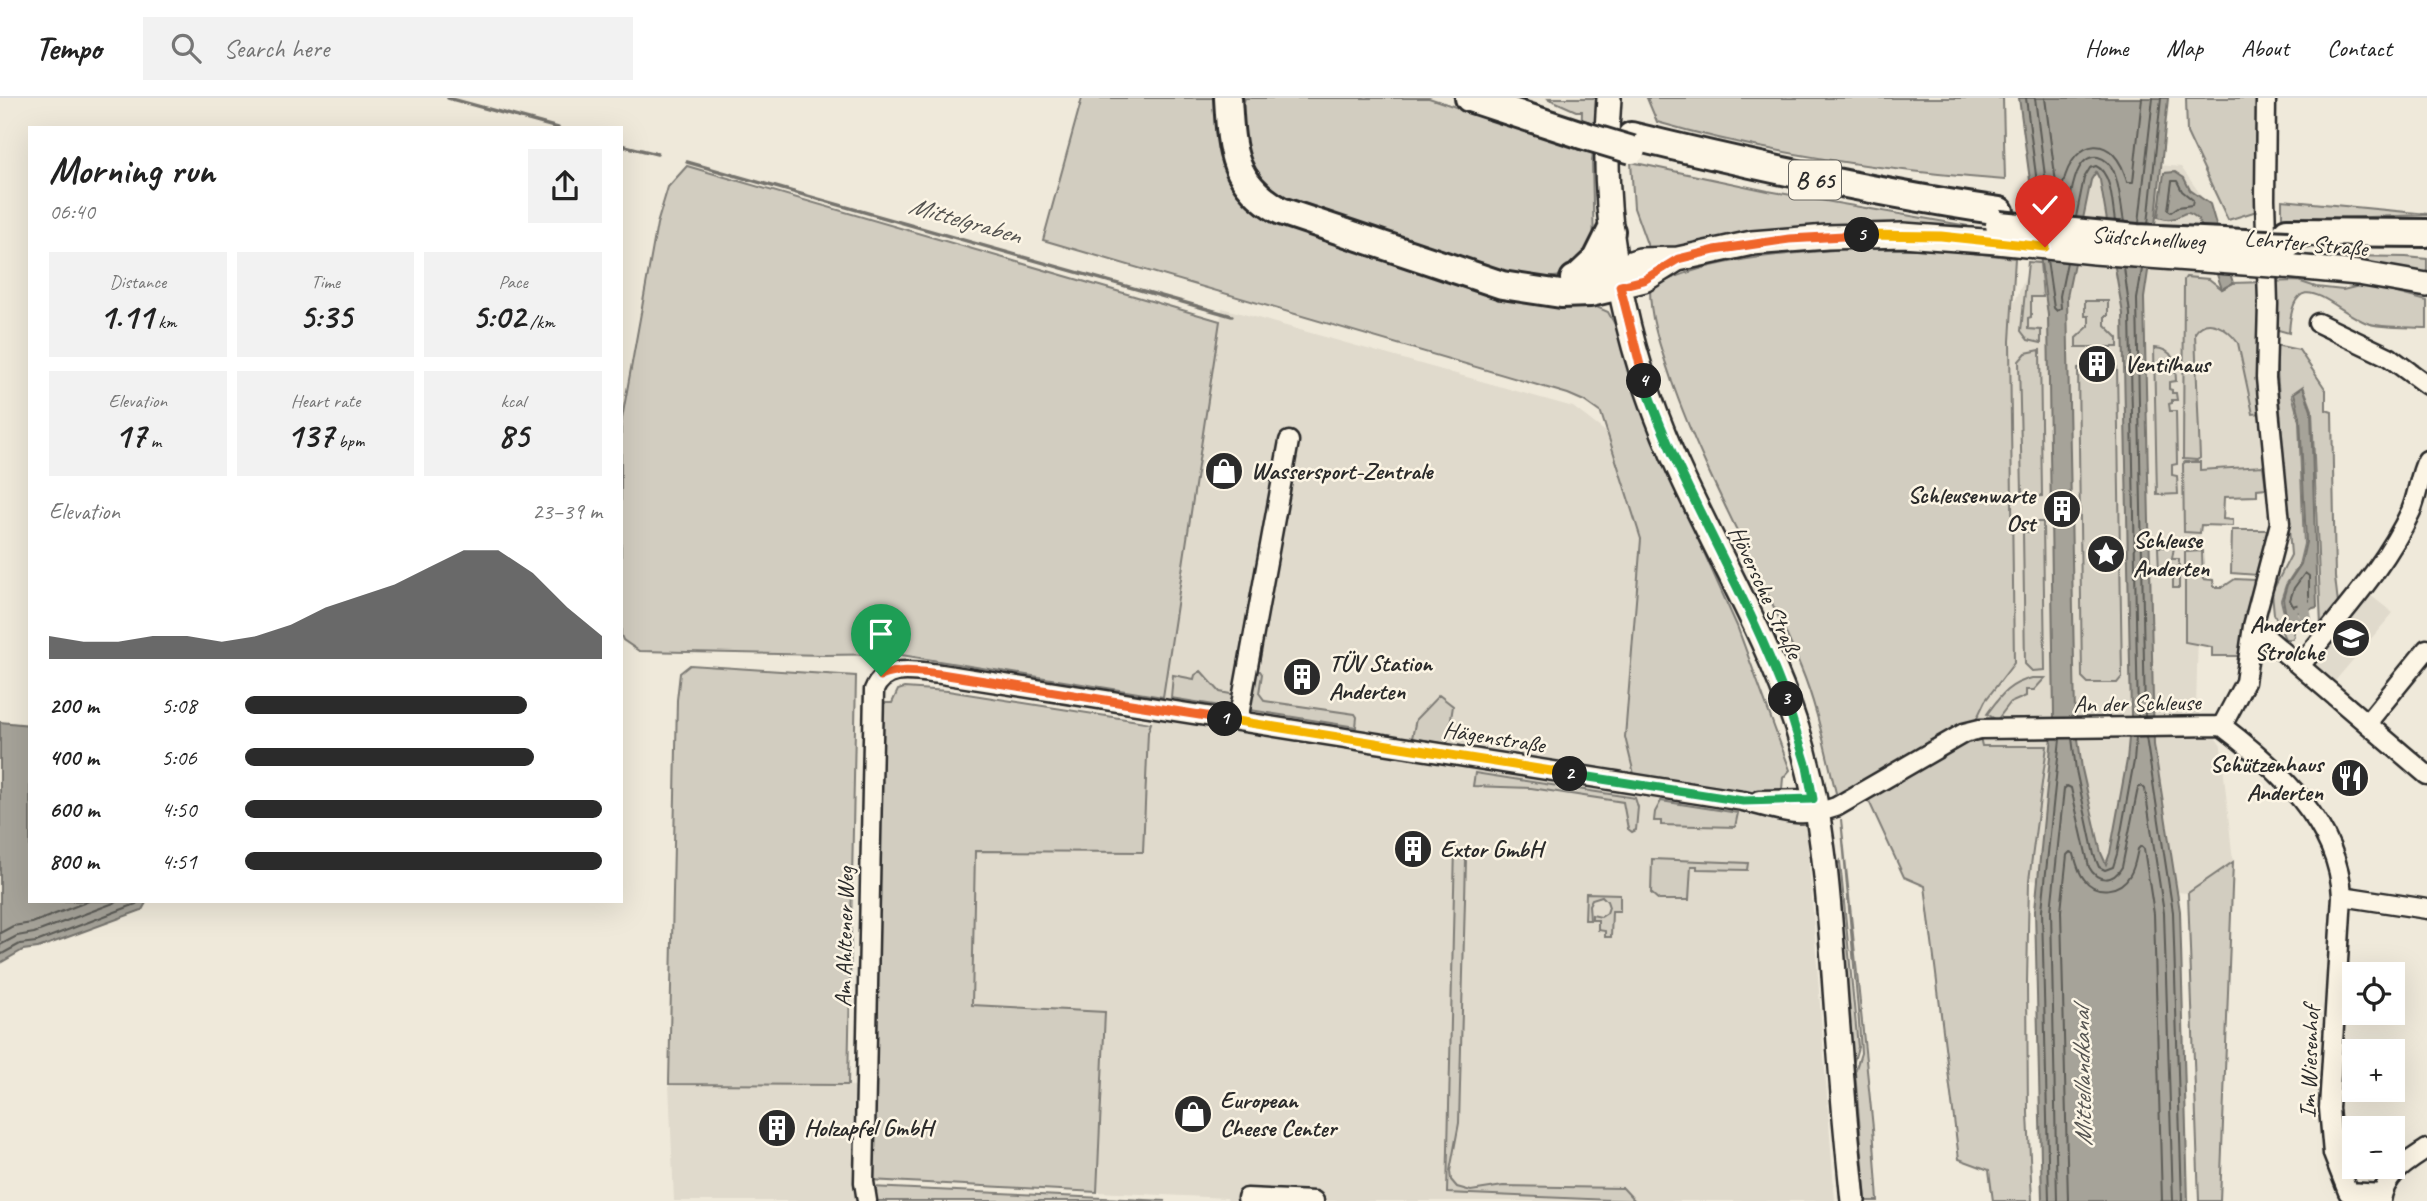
<!DOCTYPE html>
<html lang="en">
<head>
<meta charset="utf-8">
<style>
	:root { --surface:#fff; --page:#f2f2f2; --text:#222; --muted:#767676; --line:#e0e0e0; --accent:#2b2b2b }
	body { margin:0; font-family:Caveat,sans-serif; background:var(--page); color:var(--text); height:100vh; display:flex; flex-direction:column; font-size:26px; white-space:nowrap }
	* { box-sizing:border-box; margin:0 }
	p { font-size:23px; color:var(--muted) }
	.icon { flex:none; width:38px; height:38px; fill:none; stroke:currentColor; stroke-width:2; stroke-linecap:round; stroke-linejoin:round }
	.map { position:relative; flex:1; overflow:hidden }
	.panel { position:absolute; left:28px; top:28px; width:595px; height:777px; display:flex; flex-direction:column; background:var(--surface); border-radius:0px; box-shadow:0 7px 28px #0002 }
	.panel>* { flex:none }
	.tools { position:absolute; left:2342px; top:864px; display:grid; gap:14px }
	.tools a { display:grid; place-items:center; width:63px; height:63px; border-radius:0px; background:var(--surface); box-shadow:0 7px 28px #0002; font-size:35px }
	.pin { position:absolute; display:grid; place-items:center; width:60px; height:60px; color:#fff; margin:-72px -30px; border-radius:50% 50% 50% 0; rotate:-45deg; box-shadow:0 0 7px #0007 }
	.pin .icon { rotate:45deg }
	.km { position:absolute; width:35px; height:35px; margin:-18px; border-radius:50%; background:#222; color:#fff; font-size:19px; line-height:35px; text-align:center }
	.round { display:grid; place-items:center; flex:none; width:74px; height:74px; border-radius:0px; background:var(--page) }
	.head { display:flex; align-items:center; justify-content:space-between; height:119px; padding:0 21px }
	h1 { font-size:38px; font-weight:600; line-height:52px }
	.figures { display:grid; grid-template-columns:repeat(3,1fr); gap:10px; height:119px; padding:7px 21px }
	.figures div { display:grid; align-content:center; border-radius:0px; background:var(--page); text-align:center }
	.figures b { font-size:35px; font-weight:600 }
	.figures small { font-size:19px; font-weight:400 }
	.figures p { font-size:19px }
	.chart { height:196px; padding:14px 21px }
	.chart p { display:flex; justify-content:space-between }
	.chart svg { width:100%; height:126px; margin-top:7px; fill:var(--accent); opacity:.7 }
	ul { padding:0 21px; list-style:none; font-size:23px }
	li { display:grid; grid-template-columns:112px 84px 1fr; align-items:center; height:52px }
	li i { height:18px; border-radius:9px; background:var(--accent) }
	header { display:flex; align-items:center; gap:42px; box-sizing:border-box; height:98px; padding:0 35px; background:var(--surface); border-bottom:2px solid var(--line) }
	header strong { font-size:33px }
	nav { display:flex; gap:38px; margin-inline-start:auto; font-size:24px }
	.search { width:490px; height:63px; background:var(--page); display:flex; align-items:center; gap:18px; box-sizing:border-box; padding:0 24px; border-radius:0px; color:var(--muted); font-size:26px }
	.map>svg:first-child { display:block }
	.built { fill:#e0dacc }
	.green { fill:#d2cdc0; stroke:#7e7c76; stroke-width:2 }
	.water { fill:#a6a399; stroke:#75736d; stroke-width:2; fill-rule:evenodd }
	.lines { fill:none; stroke-linecap:round; stroke-linejoin:round }
	.shore { stroke:#5c5b57; stroke-width:2 }
	.stream { stroke:#75736d; stroke-width:3.5 }
	.canal { stroke:#a6a399; stroke-width:12 }
	.minor-casing { stroke:#2b2b2b; stroke-width:23 }
	.major-casing { stroke:#2b2b2b; stroke-width:28 }
	.highway-casing { stroke:#2b2b2b; stroke-width:32 }
	.minor { stroke:#fcf5e5; stroke-width:18 }
	.major { stroke:#fcf5e5; stroke-width:23 }
	.highway { stroke:#fcf5e5; stroke-width:26 }
	.major-bridge-casing { stroke:#2b2b2b; stroke-width:28; stroke-linecap:butt }
	.highway-bridge-casing { stroke:#2b2b2b; stroke-width:32; stroke-linecap:butt }
	.major-bridge { stroke:#fcf5e5; stroke-width:23 }
	.highway-bridge { stroke:#fcf5e5; stroke-width:26 }
	.split-1-casing { stroke:#fff; stroke-width:14 }
	.split-2-casing { stroke:#fff; stroke-width:14 }
	.split-3-casing { stroke:#fff; stroke-width:14 }
	.split-4-casing { stroke:#fff; stroke-width:14 }
	.split-5-casing { stroke:#fff; stroke-width:14 }
	.split-6-casing { stroke:#fff; stroke-width:14 }
	.split-1 { stroke:#f0652b; stroke-width:9 }
	.split-2 { stroke:#f5b400; stroke-width:9 }
	.split-3 { stroke:#22a559; stroke-width:9 }
	.split-4 { stroke:#22a559; stroke-width:9 }
	.split-5 { stroke:#f0652b; stroke-width:9 }
	.split-6 { stroke:#f5b400; stroke-width:9 }
	.labels { text-anchor:middle; dominant-baseline:central; stroke-width:5; stroke-linejoin:round; paint-order:stroke }
	.shield { fill:#fcf5e5; stroke:#6a6863; stroke-width:2 }
	.shield-label { font-size:23px; font-weight:bold; fill:#2b2b2b }
	.street-label { font-size:24px; fill:#2b2b2b; stroke:#fcf5e5 }
	.poi-label { font-size:24px; font-weight:bold; fill:#2b2b2b; stroke:#fcf5e5; text-anchor:start }
	.water-label { font-size:26px; font-style:italic; fill:#565552; stroke:#fcf5e5 }
</style>
</head>
<body>
<header>
<strong>Tempo</strong>
<div class="search"><svg class="icon" aria-label="search" viewBox="0 0 24 24"><circle cx="10" cy="10" r="6"/><path d="M15 15l6 6"/></svg>Search here</div>
<nav><a>Home</a><a>Map</a><a>About</a><a>Contact</a></nav>
</header>
<div class="map">
<svg width="2427" height="1103" viewBox="0 0 2427 1103">
	<rect width="100%" height="100%" fill="#efe9da"/>
	<filter id="ink" filterUnits="userSpaceOnUse"><feTurbulence type="fractalNoise" baseFrequency=".0143" numOctaves="2"/><feDisplacementMap in="SourceGraphic" scale="14" xChannelSelector="R" yChannelSelector="G"/><feConvolveMatrix kernelMatrix="1 2 1 2 8 2 1 2 1" color-interpolation-filters="sRGB"/></filter>
	<g filter="url(#ink)">
		<path class="built" d="M2026 54 2181 69 2201 97 2196 189 2234 205 2259 278 2265 367 2200 372 2201 419 2196 611 2221 648 2233 764 2188 795 2029 782 2047 648H1982L1976 622 1985 603 2014 565 2010 243 2014 205 2038 151Z
			M1222 210 1573 309 1607 335 1694 529 1746 704 1805 711 1835 1103H1228L1227 1100 1097 1094 1105 914 972 907 975 752 1143 754 1148 634 1163 599Z
			M2365 493 2393 515 2335 583 2314 565V559Z
			M669 986 872 988 870 1082 874 1103H674Z"/>
		<path class="green" d="M1082 0H1221L1231 80 1451 185 1519 203 1590 206 1608 214 1617 230 1653 341 1737 528 1790 672 1783 680 1782 691 1727 699 1634 676 1625 639 1641 441 1601 315 1584 303 1568 296 1043 142Z
			M1245 0H1429L1515 29 1581 46 1582 13H1576L1547 0H1598L1592 63 1594 149 1563 178 1544 180 1505 174 1309 116 1253 80 1239 20Z
			M1647 0H2003L2005 82C1890 73 1767 56 1657 24Z
			M2186 0H2260L2257 113 2228 122 2187 35Z
			M1631 64 1768 93 1968 128 1849 126 1745 139 1651 157 1634 110Z
			M687 68 1220 223 1163 599 895 556 825 557 639 553 623 542 621 537V326L657 126 668 89Z
			M2282 102 2427 116V117L2282 122Z
			M1847 151H1941L2015 160 2010 243 2014 565 1985 603 1976 622 1982 648H2047L2029 782 2027 885 2028 1015 2032 1103H1993L1989 1072 1959 1061 1925 788 1904 779 1862 688 1837 699C1826 656 1818 611 1801 570 1761 473 1707 383 1672 284 1662 253 1650 224 1650 191 1703 160 1786 156 1847 151Z
			M2289 157 2406 159 2427 161V181Z
			M2028 164 2040 165 2043 199H2031V219L2028 220V231L2041 232V245L2028 242 2021 233Z
			M2186 179 2209 181 2222 191 2233 185 2298 183 2316 189 2343 192 2359 188 2378 190 2427 203V230C2412 229 2379 230 2367 225 2330 210 2293 161 2289 235L2264 228 2261 315 2253 316 2238 245C2228 231 2207 216 2195 235L2200 360 2197 362 2183 361 2184 182Z
			M2085 203H2108V218H2105V227L2118 240V249H2076V240L2089 228V218H2085Z
			M2275 247 2299 252 2326 292V312L2332 314 2335 479 2339 514 2321 528 2312 312 2303 288 2292 296 2299 323 2304 446 2299 467 2286 487 2281 502 2285 519 2289 520 2294 538 2292 541H2285L2274 516 2272 494 2291 457Z
			M2154 250C2176 251 2175 266 2176 283L2169 284V291L2172 292V295H2176L2177 302H2172V305L2169 306 2170 313H2176L2177 366 2172 367V377L2177 378 2178 396 2157 397Z
			M2040 252 2042 398 2026 399 2022 394 2019 263 2026 255Z
			M2089 269 2090 272H2106V269H2117L2122 579 2117 585H2088L2082 579 2078 270Z
			M2185 364H2200V372L2263 368 2266 390 2257 391V398L2224 399 2223 421 2233 422V428L2201 427 2200 435 2184 434 2183 366Z
			M2029 424H2043L2045 572 2032 573 2025 566 2023 434H2029Z
			M2232 432H2269L2258 477 2231 475Z
			M2158 449H2174L2172 461H2179V490H2173V475H2159Z
			M2202 453 2203 481 2213 482 2214 489H2223L2235 481 2255 482 2244 523 2239 558H2212V549L2185 544V454Z
			M690 567 856 578 848 987 669 986 677 602 680 575Z
			M1201 573 1220 594 1236 597 1233 610 1171 600 1173 577 1194 581 1195 577Z
			M1252 573H1260L1262 576 1259 595 1265 603 1355 616 1357 619 1356 629 1244 611Z
			M2032 580H2045L2034 592H2026V598L2010 605 1997 622 1987 616C2001 597 2008 586 2032 580Z
			M904 590 948 593 1151 625 1148 634 1143 754 975 753 972 907 1105 914 1097 1094 870 1082 878 684 883 605H892L898 592Z
			M1439 597 1453 608 1447 646 1412 640 1416 621Z
			M1475 675 1635 700 1638 709 1636 732 1632 734 1628 731 1623 704 1531 690 1473 688Z
			M1661 703 1738 715 1735 729 1661 727V723H1654L1655 714Z
			M1841 721 1873 1030 1878 1103H1866L1855 974 1861 955 1859 924Z
			M1455 749 1466 763 1459 1025 1450 1073 1451 1082 1457 1089 1471 1093 1503 1088 1623 1090 1635 1103 1447 1095Z
			M1652 761 1748 765 1747 772 1697 771V768H1691L1689 802H1659L1651 795Z
			M1840 763 1858 949 1852 970 1860 1103 1836 768Z
			M2233 764 2220 1103H2199L2188 795Z
			M1586 795 1620 796V813H1612L1611 839H1605V833L1598 832V822H1592V817L1601 819 1607 815 1609 809 1607 803 1602 798 1592 801 1589 807 1590 822H1585Z
			M871 1089 1166 1103H874Z"/>
		<path class="water" d="M2019 0H2168L2156 119 2144 200 2154 647 2180 813 2188 1103H2042L2035 812 2054 618 2048 217ZM2096 74 2100 82 2123 216 2131 617 2127 662 2110 755 2106 766 2101 755 2082 671 2075 618 2067 199 2091 82Z
			M2175 74 2184 80 2190 92 2210 106 2233 185 2222 191 2198 121C2183 108 2184 120 2170 121 2166 122 2162 120 2158 119L2164 75Z
			M2303 289 2311 313 2317 509 2286 518 2283 501 2287 487 2301 466 2306 444 2300 319 2294 295Z
			M0 624 30 627V803H147L142 812 38 850 23 852 0 865Z"/>
		<g class="lines">
			<path class="shore" d="M2026 0 2041 116
				M2035 0 2050 117
				M2045 0 2056 85 2060 88 2063 86C2074 38 2115 34 2127 84H2133L2142 0
				M2172 83H2177L2182 93 2193 102 2192 107 2178 109 2171 114 2168 112Z
				M2067 118C2071 102 2073 56 2098 59 2106 61 2111 67 2114 74 2120 89 2121 108 2124 124
				M2076 119 2084 80 2090 70 2096 68C2112 75 2112 107 2115 123
				M2139 125 2153 0
				M2148 126 2161 0
				M2047 162 2054 210 2057 213 2061 210 2060 198 2067 164
				M2124 169 2130 216 2138 619
				M2142 171 2137 201 2145 618
				M2305 475 2309 478V503L2293 508 2290 502 2294 490Z
				M2146 639 2173 814 2182 1103
				M2072 640 2076 672 2094 757 2099 769 2105 772 2113 769 2117 756 2134 663 2136 640
				M0 835 13 828 32 825 89 803
				M0 847 17 838 34 835 119 803
				M0 857 20 846 36 844 136 806 139 803
				M2049 1103 2042 812 2060 641
				M2057 1103 2051 813 2064 691 2067 688 2071 690 2089 769C2097 784 2113 785 2122 769L2138 690 2142 688 2145 691 2164 815 2173 1103
				M2068 1103 2061 813 2067 757 2070 754 2074 756C2076 764 2078 774 2084 781 2096 797 2120 794 2130 777 2135 769 2136 759 2138 751L2141 748 2144 751 2154 816 2162 1103"/>
			<path class="stream" d="M448 0 558 30
				M621 47 657 56
				M687 64 1232 218"/>
			<path class="canal" d="M2302 497 2306 521
				M2292 516 2295 524"/>
			<defs>
				<path id="minor" d="M2318 225 2389 259 2427 287
					M2253 528 2427 677
					M2300 568C2338 519 2385 470 2411 413 2418 397 2419 378 2427 362
					M1238 623 1289 343
					M2367 625 2427 551
					M2222 628 2245 584 2253 528 2280 425 2266 280 2268 206 2265 101 2266 0
					M2222 628C2276 669 2339 726 2342 798L2427 811
					M1760 702 1813 701
					M2342 798 2329 1010 2333 1056 2348 1094 2382 1096
					M1247 1100 1314 1103
					M867 1103 864 1084 874 592C885 565 917 574 941 576L1743 703C1779 712 1799 722 1836 709L1964 635 1980 631 2222 628
					M2381 1103C2385 1076 2406 1065 2427 1051"/>
				<path id="major" d="M1609 0C1599 122 1624 246 1673 358 1713 450 1766 535 1797 630 1828 727 1830 831 1838 931 1842 989 1847 1046 1853 1103
					M2285 168 2358 175 2427 187
					M1616 170 1640 162 1678 161 1752 145 1827 139 1903 137 1997 144
					M1620 188 1644 182 1676 162"/>
				<path id="highway" d="M1228 0C1231 51 1231 85 1281 113L1502 187 1561 196 1590 195 1620 188
					M1469 0 1582 37
					M1631 38C1754 68 1876 95 2000 113
					M2287 134 2427 135
					M1578 179 1597 161 1611 133
					M1574 181 1616 170"/>
			</defs>
			<use href="#minor" class="minor-casing"/>
			<use href="#major" class="major-casing"/>
			<use href="#highway" class="highway-casing"/>
			<use href="#minor" class="minor"/>
			<use href="#major" class="major"/>
			<use href="#highway" class="highway"/>
			<defs>
				<path id="major-bridge" d="M1997 144 2094 154 2285 168"/>
				<g id="highway-bridge">
					<path d="M1582 37 1632 52"/>
					<path id="s1" d="M1999 127 2137 140 2288 147"/>
				</g>
			</defs>
			<use href="#major-bridge" class="major-bridge-casing"/>
			<use href="#highway-bridge" class="highway-bridge-casing"/>
			<use href="#major-bridge" class="major-bridge"/>
			<use href="#highway-bridge" class="highway-bridge"/>
		</g>
	</g>
	<g class="lines" filter="url(#ink)">
		<defs>
			<path id="split-1" d="M881 578C899 570 921 574 941 576L1225 621"/>
			<path id="split-2" d="M1225 621 1570 676"/>
			<path id="split-3" d="M1570 676 1743 703 1813 701 1807 669 1786 601"/>
			<path id="split-4" d="M1644 283C1681 393 1746 491 1786 601"/>
			<path id="split-5" d="M1644 283 1620 188 1644 182 1678 161 1715 152 1789 141 1862 137"/>
			<path id="split-6" d="M1862 137 1941 138 2045 149"/>
		</defs>
		<use href="#split-1" class="split-1-casing"/>
		<use href="#split-2" class="split-2-casing"/>
		<use href="#split-3" class="split-3-casing"/>
		<use href="#split-4" class="split-4-casing"/>
		<use href="#split-5" class="split-5-casing"/>
		<use href="#split-6" class="split-6-casing"/>
		<use href="#split-1" class="split-1"/>
		<use href="#split-2" class="split-2"/>
		<use href="#split-3" class="split-3"/>
		<use href="#split-4" class="split-4"/>
		<use href="#split-5" class="split-5"/>
		<use href="#split-6" class="split-6"/>
	</g>
	<defs>
		<symbol id="building-disc" viewBox="-11 -11 22 22"><circle r="9.5" fill="#2b2b2b" stroke="#fcf5e5"/><path d="M-4-6H4V6H1V3H-1V6H-4ZM-2.5-4.3h1.7v1.8h-1.7ZM.8-4.3h1.7v1.8H.8ZM-2.5-1h1.7V.8h-1.7ZM.8-1h1.7V.8H.8Z" fill="#fff"/></symbol>
		<symbol id="shop-disc" viewBox="-11 -11 22 22"><circle r="9.5" fill="#2b2b2b" stroke="#fcf5e5"/><path d="M-5-2.5h2.3a2.7 3.5 0 0 1 5.4 0H5L5.5 6h-11ZM-1.5-2.5h3a1.5 2.3 0 0 0-3 0Z" fill="#fff"/></symbol>
		<symbol id="sight-disc" viewBox="-11 -11 22 22"><circle r="9.5" fill="#2b2b2b" stroke="#fcf5e5"/><path d="M0-6L1.8-2.2L6-1.7L2.9 1.2L3.7 5.4L0 3.3L-3.7 5.4L-2.9 1.2L-6-1.7L-1.8-2.2Z" fill="#fff"/></symbol>
		<symbol id="school-disc" viewBox="-11 -11 22 22"><circle r="9.5" fill="#2b2b2b" stroke="#fcf5e5"/><path d="M0-5L7-2L0 1L-7-2ZM-4 1L0 2.5L4 1V4Q0 6-4 4Z" fill="#fff"/></symbol>
		<symbol id="restaurant-disc" viewBox="-11 -11 22 22"><circle r="9.5" fill="#2b2b2b" stroke="#fcf5e5"/><path d="M-5-6h1v4h1v-4h1v4h1v-4h1v5L-1.5 .5V6h-2V.5L-5-1ZM5-6V6H3V1.5H1.5Q1.5-4 5-6Z" fill="#fff"/></symbol>
	</defs>
	<g fill-rule="evenodd">
		<use href="#building-disc" x="2075" y="244" width="44" height="44"/>
		<use href="#shop-disc" x="1202" y="351" width="44" height="44"/>
		<use href="#building-disc" x="2040" y="389" width="44" height="44"/>
		<use href="#sight-disc" x="2084" y="434" width="44" height="44"/>
		<use href="#school-disc" x="2329" y="518" width="44" height="44"/>
		<use href="#building-disc" x="1280" y="557" width="44" height="44"/>
		<use href="#restaurant-disc" x="2328" y="658" width="44" height="44"/>
		<use href="#building-disc" x="1391" y="729" width="44" height="44"/>
		<use href="#shop-disc" x="1171" y="994" width="44" height="44"/>
		<use href="#building-disc" x="755" y="1008" width="44" height="44"/>
	</g>
	<g class="labels">
		<rect class="shield" x="1789" y="62.5" width="52" height="39" rx="5"/>
		<g class="shield-label">
			<text x="1815" y="82">B 65</text>
		</g>
		<g class="street-label">
			<text stroke="none"><textPath href="#s1" startOffset="150">Südschnellweg</textPath></text>
			<text transform="translate(2306 145) rotate(5)">Lehrter Straße</text>
			<text transform="translate(1766 494) rotate(65)">Höversche Straße</text>
			<text transform="translate(2137 605) rotate(-1)">An der Schleuse</text>
			<text transform="translate(1494 639) rotate(9)">Hägenstraße</text>
			<text transform="translate(844 839) rotate(-89)">Am Ahltener Weg</text>
			<text transform="translate(2309 964) rotate(-88)">Im Wiesenhof</text>
		</g>
		<g class="poi-label">
			<text x="2124" y="266">Ventilhaus</text>
			<text x="1251" y="373">Wassersport-Zentrale</text>
			<text x="2035" y="397" text-anchor="end">Schleusenwarte<tspan x="2035" dy="28">Ost</tspan></text>
			<text x="2133" y="442">Schleuse<tspan x="2133" dy="28">Anderten</tspan></text>
			<text x="2324" y="526" text-anchor="end">Anderter<tspan x="2324" dy="28">Strolche</tspan></text>
			<text x="1329" y="565">TÜV Station<tspan x="1329" dy="28">Anderten</tspan></text>
			<text x="2323" y="666" text-anchor="end">Schützenhaus<tspan x="2323" dy="28">Anderten</tspan></text>
			<text x="1440" y="751">Extor GmbH</text>
			<text x="1220" y="1002">European<tspan x="1220" dy="28">Cheese Center</tspan></text>
			<text x="804" y="1030">Holzapfel GmbH</text>
		</g>
		<g class="water-label">
			<text transform="translate(965 122) rotate(16)">Mittelgraben</text>
			<text transform="translate(2082 979) rotate(-91)">Mittellandkanal</text>
		</g>
	</g>
</svg>
<div class="tools">
<a><svg class="icon" aria-label="locate" viewBox="0 0 24 24"><circle cx="12" cy="12" r="6"/><path d="M12 2v4M12 18v4M2 12h4M18 12h4"/></svg></a>
<a>+</a>
<a>−</a>
</div>
<div class="pin" style="left:881px;top:578px;background:#1e9e55"><svg class="icon" aria-label="arrive" viewBox="0 0 24 24"><path d="M6 21V4h12l-3 4 3 4H6"/></svg></div>
<div class="pin" style="left:2045px;top:149px;background:#d93025"><svg class="icon" aria-label="check" viewBox="0 0 24 24"><path d="M5 12l5 5 9-10"/></svg></div>
<b class="km" style="left:1225px;top:621px">1</b>
<b class="km" style="left:1570px;top:676px">2</b>
<b class="km" style="left:1786px;top:601px">3</b>
<b class="km" style="left:1644px;top:283px">4</b>
<b class="km" style="left:1862px;top:137px">5</b>
<section class="panel">
<div class="head"><div><h1>Morning run</h1><p>06:40</p></div><a class="round"><svg class="icon" aria-label="share" viewBox="0 0 24 24"><path d="M12 15V3M7 8l5-5 5 5M5 13v7h14v-7"/></svg></a></div>
<div class="figures">
<div><p>Distance</p><b>1.11<small> km</small></b></div>
<div><p>Time</p><b>5:35</b></div>
<div><p>Pace</p><b>5:02<small> /km</small></b></div>
</div>
<div class="figures">
<div><p>Elevation</p><b>17<small> m</small></b></div>
<div><p>Heart rate</p><b>137<small> bpm</small></b></div>
<div><p>kcal</p><b>85</b></div>
</div>
<div class="chart"><p><span>Elevation</span>23–39 m</p>
<svg viewBox="0 0 160 44" preserveAspectRatio="none"><path d="M0 44V36L10 38L20 38L30 36L40 36L50 38L60 36L70 32L80 26L90 22L100 18L110 12L120 6L130 6L140 14L150 26L160 36V44z"/></svg>
</div>
<ul>
<li><b>200 m</b>5:08<i style="width:79%"></i></li>
<li><b>400 m</b>5:06<i style="width:81%"></i></li>
<li><b>600 m</b>4:50<i style="width:100%"></i></li>
<li><b>800 m</b>4:51<i style="width:100%"></i></li>
</ul>
</section>
</div>
</body>
</html>
